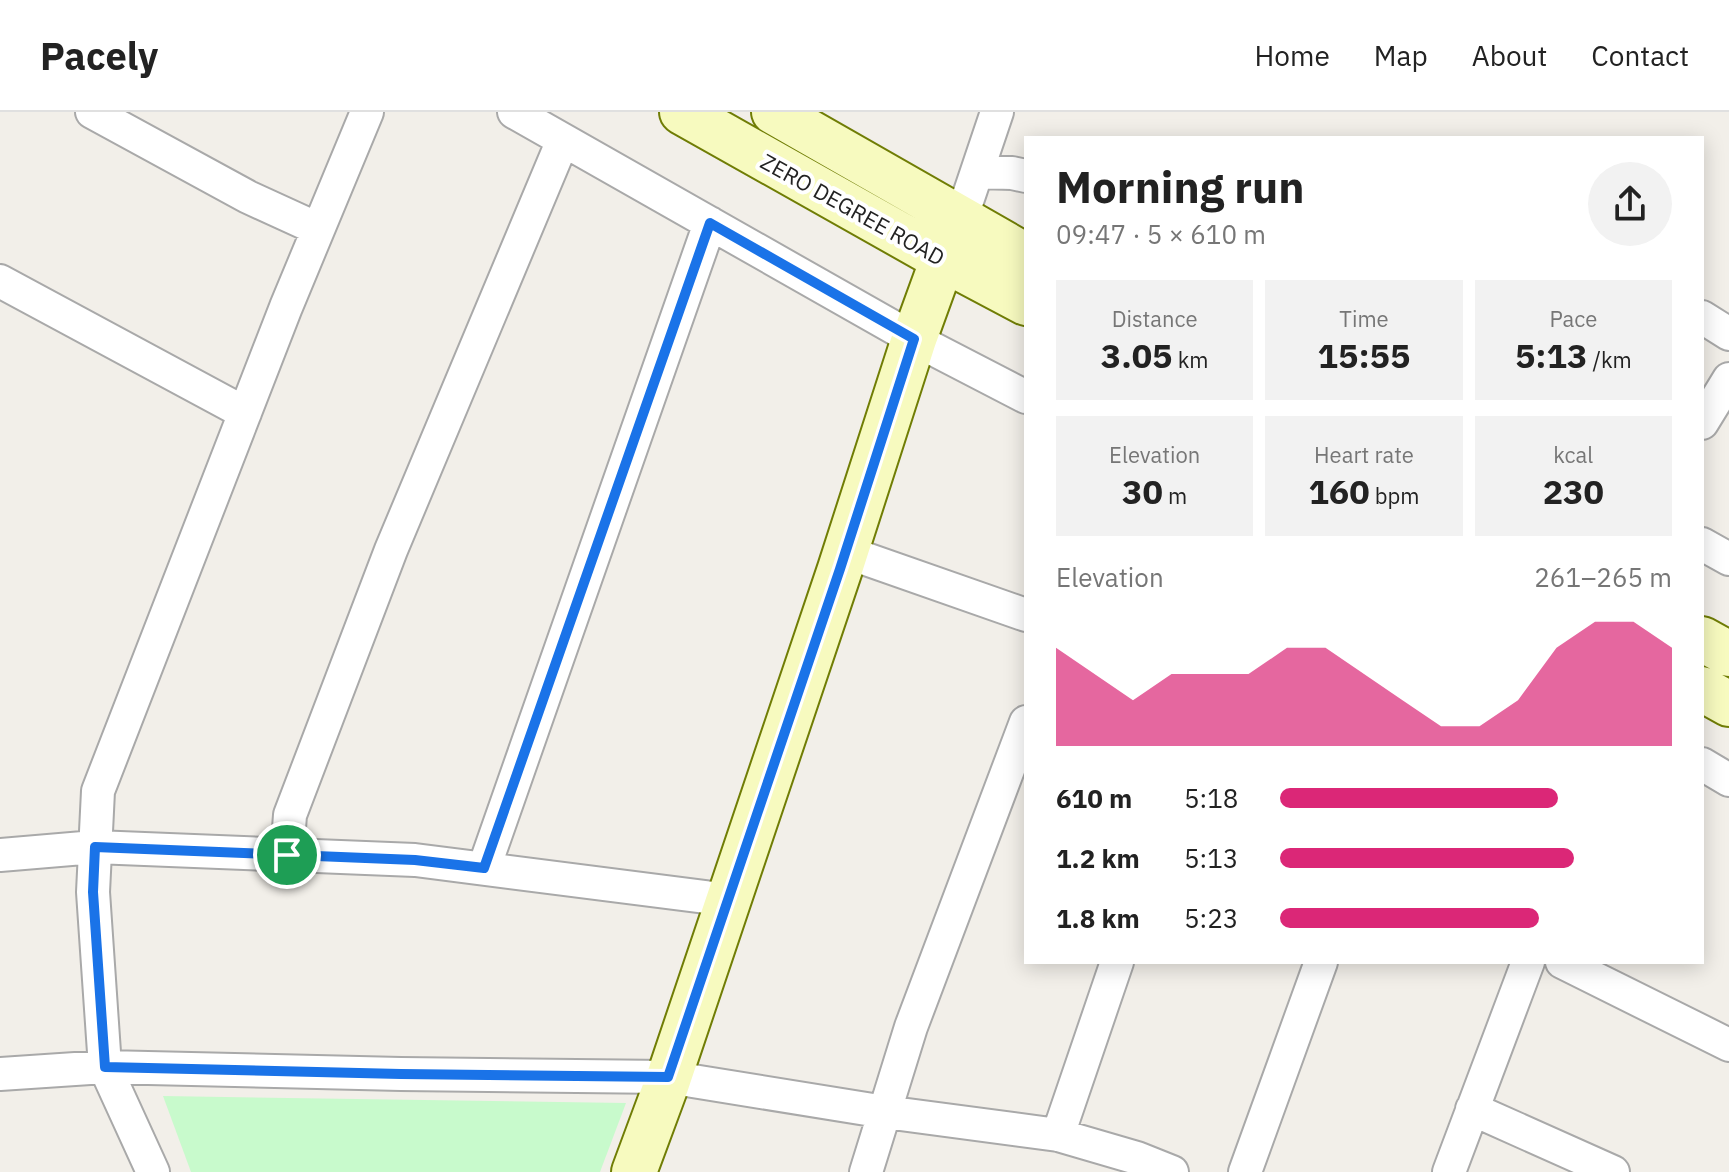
<!DOCTYPE html>
<html lang="en">
<head>
<meta charset="utf-8">
<style>
	:root { --surface:#fff; --page:#f2f2f2; --text:#222; --muted:#767676; --line:#e0e0e0; --accent:#db2777 }
	body { margin:0; font-family:"IBM Plex Sans",sans-serif; background:var(--page); color:var(--text); height:100vh; display:flex; flex-direction:column; font-size:30px; white-space:nowrap }
	* { box-sizing:border-box; margin:0 }
	p { font-size:26px; color:var(--muted) }
	.icon { flex:none; width:44px; height:44px; fill:none; stroke:currentColor; stroke-width:2; stroke-linecap:round; stroke-linejoin:round }
	.map { position:relative; flex:1; overflow:hidden }
	.panel { position:absolute; left:1024px; top:24px; width:680px; height:828px; display:flex; flex-direction:column; background:var(--surface); border-radius:0px; box-shadow:0 4px 20px #0003 }
	.panel>* { flex:none }
	.pin { position:absolute; display:grid; place-items:center; width:68px; height:68px; color:#fff; margin:-34px; border:4px solid #fff; border-radius:50%; box-shadow:0 2px 8px #0007 }
	.round { display:grid; place-items:center; flex:none; width:84px; height:84px; border-radius:42px; background:var(--page) }
	.summary { display:flex; align-items:center; justify-content:space-between; height:136px; padding:0 32px }
	h1 { font-size:44px; font-weight:800; line-height:60px }
	.stats { display:grid; grid-template-columns:repeat(3,1fr); gap:12px; height:136px; padding:8px 32px }
	.stats div { display:grid; align-content:center; border-radius:0px; background:var(--page); text-align:center }
	.stats b { font-size:34px; font-weight:800 }
	.stats small { font-size:22px; font-weight:400 }
	.stats p { font-size:22px }
	.chart { height:224px; padding:16px 32px }
	.chart p { display:flex; justify-content:space-between }
	.chart svg { width:100%; height:144px; margin-top:8px; fill:var(--accent); opacity:.7 }
	ul { padding:0 32px; list-style:none; font-size:26px }
	li { display:grid; grid-template-columns:128px 96px 1fr; align-items:center; height:60px }
	li i { height:20px; border-radius:10px; background:var(--accent) }
	header { display:flex; align-items:center; gap:48px; box-sizing:border-box; height:112px; padding:0 40px; background:var(--surface); border-bottom:2px solid var(--line) }
	header strong { font-size:38px }
	nav { display:flex; gap:44px; margin-inline-start:auto; font-size:28px }
	.map>svg:first-child { display:block }
	.park { fill:#c8facc }
	.lines { fill:none; stroke-linecap:round; stroke-linejoin:round }
	.street-casing { stroke:#a9a9a9; stroke-width:36 }
	.secondary-casing { stroke:#707d05; stroke-width:48 }
	.street { stroke:#fff; stroke-width:32 }
	.secondary { stroke:#f7fabf; stroke-width:44 }
	.route-casing { stroke:#fff; stroke-width:16 }
	.route { stroke:#1a73e8; stroke-width:10 }
	.labels { text-anchor:middle; dominant-baseline:central; stroke-width:8; stroke-linejoin:round; paint-order:stroke }
	.street-label { font-size:22px; fill:#222; stroke:#fff }
</style>
</head>
<body>
<header>
<strong>Pacely</strong>
<nav><a>Home</a><a>Map</a><a>About</a><a>Contact</a></nav>
</header>
<div class="map">
<svg width="1729" height="1060" viewBox="0 0 1729 1060">
	<rect width="100%" height="100%" fill="#f2efe9"/>
	<path class="park" d="M163 984 626 991 600 1060H191Z"/>
	<g class="lines">
		<defs>
			<path id="street" d="M92 0 248 85 318 117
				M514 0 914 227 1026 285
				M977 60 1012 61 1026 64
				M961 107 997 0
				M0 169 245 301
				M1702 205 1729 222
				M1702 311 1729 267
				M1702 432 1729 447
				M846 440 1026 503
				M1702 652 1729 668
				M0 743 95 735 415 748 729 788
				M287 743 290 703 391 438 563 28
				M484 756 710 111
				M1562 850 1729 933
				M0 962 105 955 401 962 668 965 885 1000 1058 1023 1137 1046 1172 1060
				M1472 997 1613 1060
				M1058 1023 1117 850
				M153 1060 105 955 93 780 98 679 286 195 367 0
				M866 1060 911 915 1026 610
				M1245 1060 1321 850
				M1449 1060 1528 850"/>
			<path id="secondary" d="M682 0 943 147 1026 191
				M774 0 1026 144
				M1702 527 1729 542
				M1702 577 1729 592
				M634 1060 667 971 840 457 914 227 943 147 961 107"/>
		</defs>
		<use href="#street" class="street-casing"/>
		<use href="#secondary" class="secondary-casing"/>
		<use href="#street" class="street"/>
		<use href="#secondary" class="secondary"/>
	</g>
	<g class="lines">
		<defs>
			<path id="route" d="M710 111 914 227 840 457 668 965 401 962 105 955 93 780 95 735 415 748 484 756Z"/>
		</defs>
		<use href="#route" class="route-casing"/>
		<use href="#route" class="route"/>
	</g>
	<g class="labels">
		<g class="street-label">
			<text transform="translate(853 97) rotate(29)">ZERO DEGREE ROAD</text>
		</g>
	</g>
</svg>
<div class="pin" style="left:287px;top:743px;background:#1e9e55"><svg class="icon" aria-label="arrive" viewBox="0 0 24 24"><path d="M6 21V4h12l-3 4 3 4H6"/></svg></div>
<section class="panel">
<div class="summary"><div><h1>Morning run</h1><p>09:47 · 5 × 610 m</p></div><a class="round"><svg class="icon" aria-label="share" viewBox="0 0 24 24"><path d="M12 15V3M7 8l5-5 5 5M5 13v7h14v-7"/></svg></a></div>
<div class="stats">
<div><p>Distance</p><b>3.05<small> km</small></b></div>
<div><p>Time</p><b>15:55</b></div>
<div><p>Pace</p><b>5:13<small> /km</small></b></div>
</div>
<div class="stats">
<div><p>Elevation</p><b>30<small> m</small></b></div>
<div><p>Heart rate</p><b>160<small> bpm</small></b></div>
<div><p>kcal</p><b>230</b></div>
</div>
<div class="chart"><p><span>Elevation</span>261–265 m</p>
<svg viewBox="0 0 160 44" preserveAspectRatio="none"><path d="M0 44V14L10 22L20 30L30 22L40 22L50 22L60 14L70 14L80 22L90 30L100 38L110 38L120 30L130 14L140 6L150 6L160 14V44z"/></svg>
</div>
<ul>
<li><b>610 m</b>5:18<i style="width:71%"></i></li>
<li><b>1.2 km</b>5:13<i style="width:75%"></i></li>
<li><b>1.8 km</b>5:23<i style="width:66%"></i></li>
</ul>
</section>
</div>
</body>
</html>
